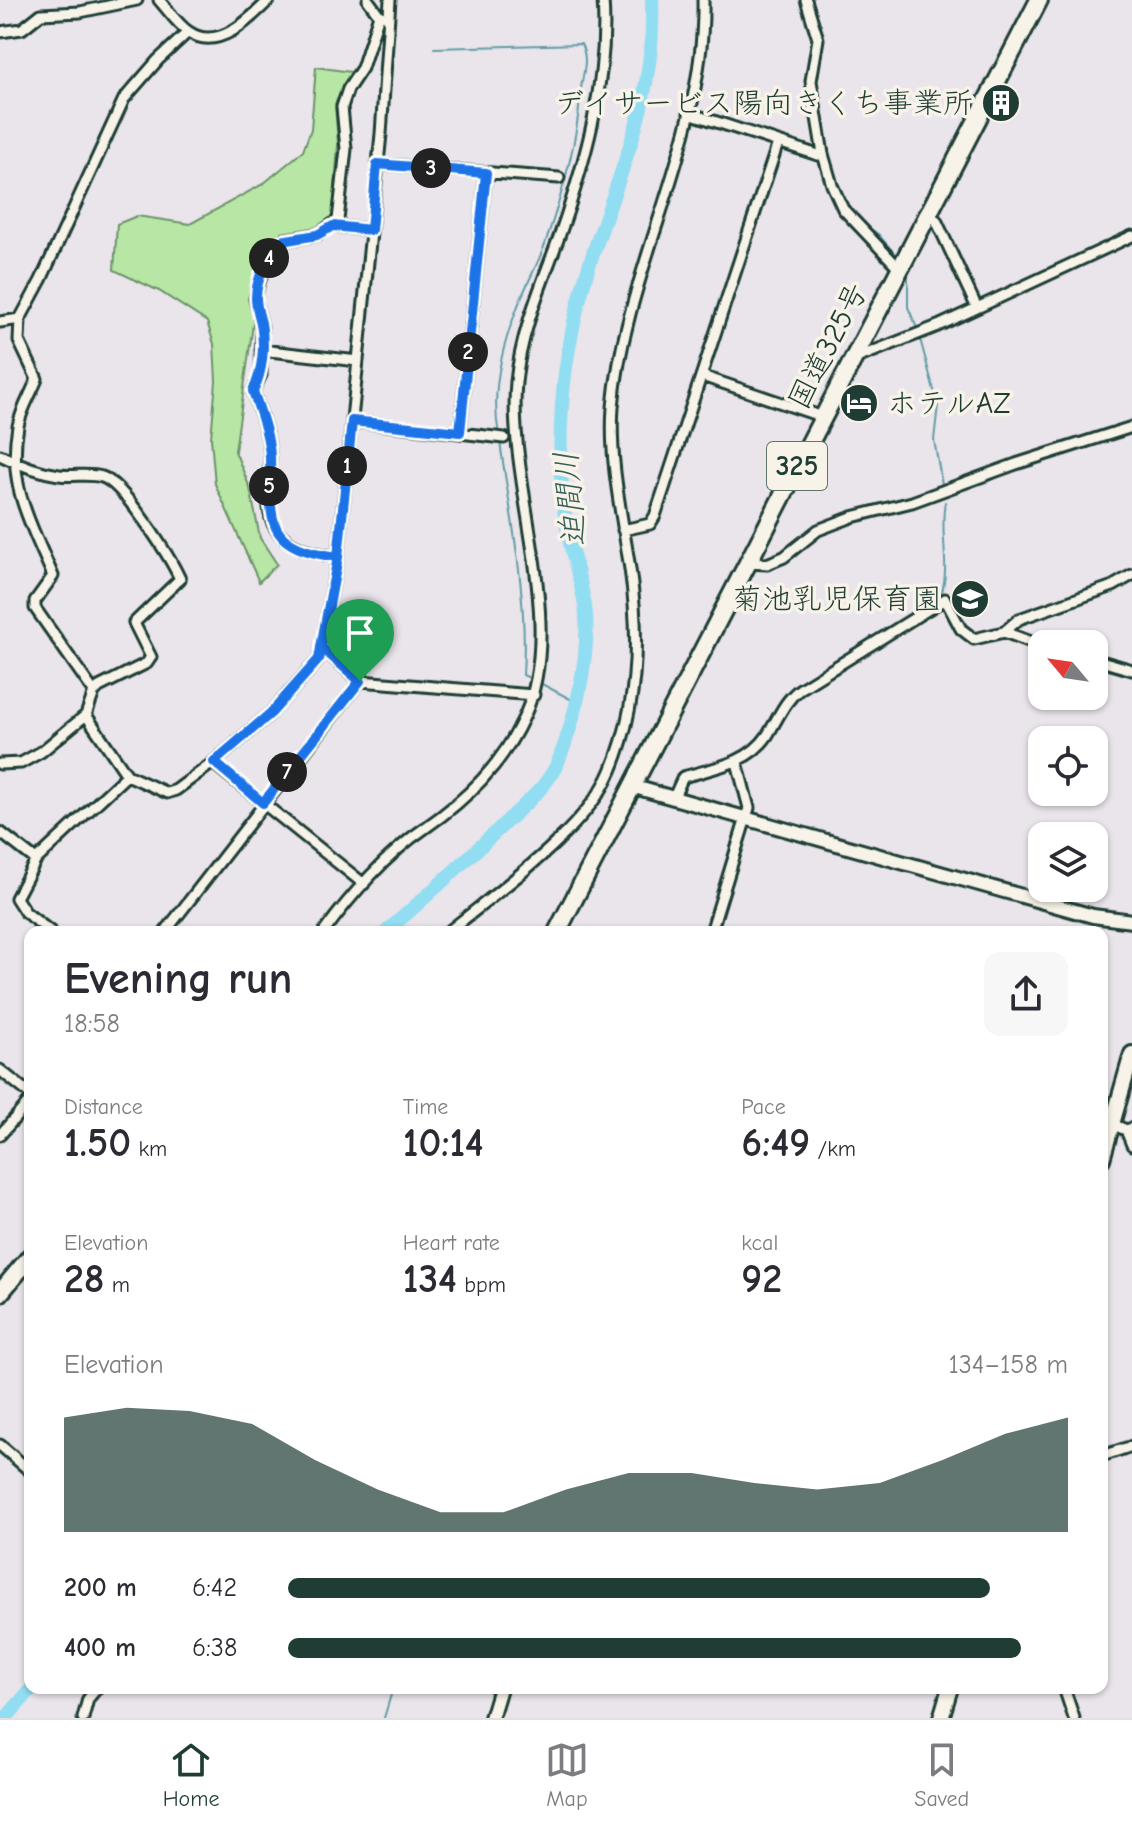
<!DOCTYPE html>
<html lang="en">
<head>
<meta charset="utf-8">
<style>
	:root { --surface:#fff; --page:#f7f7f7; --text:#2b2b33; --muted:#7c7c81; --line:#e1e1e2; --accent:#1f3d34 }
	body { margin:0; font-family:"Comic Neue","Klee One",sans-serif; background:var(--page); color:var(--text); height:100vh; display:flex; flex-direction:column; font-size:30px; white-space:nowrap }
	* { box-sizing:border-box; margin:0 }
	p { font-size:26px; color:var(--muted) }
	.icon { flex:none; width:44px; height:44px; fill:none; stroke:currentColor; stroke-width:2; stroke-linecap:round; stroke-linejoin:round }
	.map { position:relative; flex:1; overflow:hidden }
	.drawer { position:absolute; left:24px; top:926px; width:1084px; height:768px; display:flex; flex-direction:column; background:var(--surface); border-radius:16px; box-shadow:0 2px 6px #0004 }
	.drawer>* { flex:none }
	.needle { width:52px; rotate:299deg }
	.tools { position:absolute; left:1028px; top:630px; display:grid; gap:16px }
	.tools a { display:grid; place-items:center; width:80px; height:80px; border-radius:16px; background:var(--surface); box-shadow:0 2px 6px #0004; font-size:40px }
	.pin { position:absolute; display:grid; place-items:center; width:68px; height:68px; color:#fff; margin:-82px -34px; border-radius:50% 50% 50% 0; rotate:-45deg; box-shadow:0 0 8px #0007 }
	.pin .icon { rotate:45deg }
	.km { position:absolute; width:40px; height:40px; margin:-20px; border-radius:50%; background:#222; color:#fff; font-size:22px; line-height:40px; text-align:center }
	.round { display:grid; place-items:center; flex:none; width:84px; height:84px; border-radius:16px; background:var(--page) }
	.summary { display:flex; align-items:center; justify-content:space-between; height:136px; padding:0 40px }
	h1 { font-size:44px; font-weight:600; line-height:60px }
	.metrics { display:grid; grid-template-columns:repeat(3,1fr); gap:12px; height:136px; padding:8px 40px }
	.metrics div { display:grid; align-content:center }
	.metrics b { font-size:40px; font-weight:600 }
	.metrics small { font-size:22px; font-weight:400 }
	.metrics p { font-size:22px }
	.chart { height:224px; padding:16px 40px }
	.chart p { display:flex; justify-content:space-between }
	.chart svg { width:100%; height:144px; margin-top:8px; fill:var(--accent); opacity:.7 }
	ul { padding:0 40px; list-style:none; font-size:26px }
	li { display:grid; grid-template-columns:128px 96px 1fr; align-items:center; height:60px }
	li i { height:20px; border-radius:10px; background:var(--accent) }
	.tab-bar { display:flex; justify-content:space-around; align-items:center; height:112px; border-top:2px solid var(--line); background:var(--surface); font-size:22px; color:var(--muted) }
	.tab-bar a { display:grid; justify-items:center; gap:4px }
	.tab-bar .active { color:var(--accent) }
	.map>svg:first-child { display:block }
	.green { fill:#b8e6a4; stroke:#6c926c; stroke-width:2 }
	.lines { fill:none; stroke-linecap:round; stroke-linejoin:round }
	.stream { stroke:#639da6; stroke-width:2 }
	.river { stroke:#91ddf2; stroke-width:14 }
	.street-casing { stroke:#1f3d34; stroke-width:15 }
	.secondary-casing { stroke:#1f3d34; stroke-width:18 }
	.primary-casing { stroke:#1f3d34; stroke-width:20 }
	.highway-casing { stroke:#1f3d34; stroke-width:22 }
	.street { stroke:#f7f3e8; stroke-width:9 }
	.secondary { stroke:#f7f3e8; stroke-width:12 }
	.primary { stroke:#f7f3e8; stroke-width:14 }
	.highway { stroke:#f7f3e8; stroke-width:16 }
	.route-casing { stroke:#fff; stroke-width:16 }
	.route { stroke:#1a73e8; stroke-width:10 }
	.labels { text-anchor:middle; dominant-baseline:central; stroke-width:7; stroke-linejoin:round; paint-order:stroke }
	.shield { fill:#f7f3e8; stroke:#60746a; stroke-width:2 }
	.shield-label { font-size:28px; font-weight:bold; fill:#1f3d34 }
	.poi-label { font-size:30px; fill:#1f3d34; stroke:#f7f3e8; text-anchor:end }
	.street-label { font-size:30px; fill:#1f3d34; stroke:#f7f3e8 }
	.water-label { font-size:32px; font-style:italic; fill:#365d5a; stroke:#f7f3e8 }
</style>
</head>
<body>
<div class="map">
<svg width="1132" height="1718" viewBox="0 0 1132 1718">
	<rect width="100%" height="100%" fill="#eae4eb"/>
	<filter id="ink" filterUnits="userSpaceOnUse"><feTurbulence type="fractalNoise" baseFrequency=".0125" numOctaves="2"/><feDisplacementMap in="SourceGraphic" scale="16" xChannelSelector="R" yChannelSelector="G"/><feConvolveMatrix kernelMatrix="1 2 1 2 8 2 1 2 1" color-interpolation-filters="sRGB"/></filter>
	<g filter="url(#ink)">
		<path class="green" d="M316 67 351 72 335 104 338 144 333 216 318 227 281 233 258 266 253 290V324L235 451 250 488 260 538 277 564 259 582 215 484 211 438 216 381 214 344 207 322 159 291 114 270 117 224 137 216 190 224 263 184 303 151 311 129Z"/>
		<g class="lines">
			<path class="stream" d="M434 48 581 44C590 62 581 77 580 97 577 145 561 198 545 244 537 267 524 288 516 311 501 350 491 395 499 435
				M818 60 822 43
				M861 222 878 234 897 256
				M908 272V307L916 326
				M920 339 938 405 934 440 942 484
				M500 442C511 519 528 596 523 675L532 679
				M538 682 576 702
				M787 695 798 684 941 595C951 565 939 533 945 502
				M733 767 740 799
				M706 932 733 837
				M384 1718 393 1688"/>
			<path class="river" d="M386 932C426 897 464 862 502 826 521 807 547 788 558 762 575 720 589 661 586 615 584 589 574 563 569 538 560 495 559 449 562 405 565 360 575 312 588 269 618 175 656 102 652 0
				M6 1718 32 1688"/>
			<defs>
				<path id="street" d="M159 0C168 10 178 25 189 32 218 52 251 18 269 0
					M368 0 379 15 382 16
					M806 0 818 39 811 81 823 154 832 185 843 209 899 268
					M0 32 22 29 41 14 80 12 137 0
					M689 113 818 155 823 154
					M377 164 559 178
					M927 215 936 220 977 308
					M333 226 371 230
					M0 322 20 319
					M261 350 358 361
					M854 359 938 326 1132 236
					M702 376 823 417
					M352 421 504 438
					M460 432 486 173
					M0 455C18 464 39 472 59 475 73 477 89 473 102 477 123 483 170 557 180 579L134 623 151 657 147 663 99 687 94 692 86 715 41 752 21 763 0 764
					M623 530 650 524 655 516 778 143
					M338 557C308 553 271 543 269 507 268 490 270 474 270 457 269 434 260 412 253 391L261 375 262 327 255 299 258 286 266 262 281 241 317 235 338 220 346 149 342 107 348 89 362 68 379 15
					M747 563 767 564 784 557 818 530 852 517 912 502 1016 464 1132 427
					M1004 632 1042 646
					M321 647 360 681 534 695
					M1094 659 1132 670
					M94 692 35 608V601L53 576C31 524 7 485 18 426 21 410 31 394 37 379L19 341 20 319 41 280 124 99 158 60 188 32
					M86 715 127 775 167 793 176 790 214 762 272 712 319 659 338 557 381 134 390 0
					M214 762 218 767 364 884
					M674 797 683 777C713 768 748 764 767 736 778 719 784 701 800 689L945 599 961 629 974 639 1004 632 1019 619 1113 586 1132 575
					M0 832 36 860
					M51 932 25 912 16 898 36 860 127 775
					M165 932 360 681
					M324 932C350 896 388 853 425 828 467 799 502 765 524 717 568 623 507 485 516 382 521 331 542 284 559 237 585 163 609 79 603 0
					M448 932C497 892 587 829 611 771 638 707 640 637 630 569 622 515 609 461 613 407 625 268 706 141 703 0
					M711 932 749 808 737 762
					M0 1070 30 1094
					M1112 1124 1126 1130 1132 1128
					M1126 1130 1132 1145
					M0 1135 30 1101
					M0 1445 30 1471
					M1102 1456 1132 1446
					M1064 1688 1074 1718
					M83 1718 88 1699 97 1688"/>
				<path id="secondary" d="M631 786 1093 916 1132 921
					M491 1718 500 1688"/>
				<path id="primary" d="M1102 1159 1132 1054
					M941 1718 950 1688"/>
				<path id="highway" d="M557 932 1039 0
					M0 1293 30 1257"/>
			</defs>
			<use href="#street" class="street-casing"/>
			<use href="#secondary" class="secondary-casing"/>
			<use href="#primary" class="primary-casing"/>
			<use href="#highway" class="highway-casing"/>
			<use href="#street" class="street"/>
			<use href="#secondary" class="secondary"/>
			<use href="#primary" class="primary"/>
			<use href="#highway" class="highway"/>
		</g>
	</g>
	<g class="lines" filter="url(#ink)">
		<defs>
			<path id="route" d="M360 681 321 647 338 557 352 421 460 432 486 173 377 164 371 230 333 226 317 235 281 241C269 257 256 276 256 298 256 306 259 315 261 323 265 345 263 371 253 391 260 412 269 434 270 457 272 519 260 547 338 557L319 659 272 712 214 762 263 803 360 681"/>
		</defs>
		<use href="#route" class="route-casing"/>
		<use href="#route" class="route"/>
	</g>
	<defs>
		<symbol id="building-disc" viewBox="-11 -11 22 22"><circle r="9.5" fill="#1f3d34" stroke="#f7f3e8"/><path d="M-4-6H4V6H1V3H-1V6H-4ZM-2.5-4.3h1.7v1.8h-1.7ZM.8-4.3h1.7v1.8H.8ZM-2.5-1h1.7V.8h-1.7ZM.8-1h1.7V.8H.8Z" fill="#fff"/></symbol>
		<symbol id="hotel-disc" viewBox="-11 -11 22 22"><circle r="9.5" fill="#1f3d34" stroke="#f7f3e8"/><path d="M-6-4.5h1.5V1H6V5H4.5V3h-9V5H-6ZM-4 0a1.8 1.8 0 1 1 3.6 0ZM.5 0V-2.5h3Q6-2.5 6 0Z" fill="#fff"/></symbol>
		<symbol id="school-disc" viewBox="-11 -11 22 22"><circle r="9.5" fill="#1f3d34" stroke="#f7f3e8"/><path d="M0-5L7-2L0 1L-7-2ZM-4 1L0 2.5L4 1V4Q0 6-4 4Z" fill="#fff"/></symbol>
	</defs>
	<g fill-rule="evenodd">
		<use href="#building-disc" x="979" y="81" width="44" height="44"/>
		<use href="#hotel-disc" x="837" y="381" width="44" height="44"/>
		<use href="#school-disc" x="948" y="577" width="44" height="44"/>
	</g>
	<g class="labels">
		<rect class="shield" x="767" y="442" width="60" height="48" rx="6"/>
		<g class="shield-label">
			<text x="797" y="466">325</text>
		</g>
		<g class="poi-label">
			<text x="973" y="103">デイサービス陽向きくち事業所</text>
			<text x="887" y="403" text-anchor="start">ホテルAZ</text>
			<text x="942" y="599">菊池乳児保育園</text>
		</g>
		<g class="street-label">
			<text transform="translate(828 346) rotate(-63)">国道325号</text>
		</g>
		<g class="water-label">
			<text transform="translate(570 499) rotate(-95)">迫間川</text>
		</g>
	</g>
</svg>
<div class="tools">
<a><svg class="needle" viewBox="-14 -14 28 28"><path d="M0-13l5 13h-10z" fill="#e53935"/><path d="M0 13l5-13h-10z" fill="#7c7c81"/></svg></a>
<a><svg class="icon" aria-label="locate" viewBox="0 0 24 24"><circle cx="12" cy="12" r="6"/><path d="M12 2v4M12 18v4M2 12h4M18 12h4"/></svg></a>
<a><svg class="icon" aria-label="layers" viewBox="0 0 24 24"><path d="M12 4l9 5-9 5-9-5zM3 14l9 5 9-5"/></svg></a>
</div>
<div class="pin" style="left:360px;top:681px;background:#1e9e55"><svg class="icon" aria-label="arrive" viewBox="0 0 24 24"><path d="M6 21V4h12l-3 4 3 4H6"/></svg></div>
<b class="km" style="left:347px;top:466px">1</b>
<b class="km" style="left:468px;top:352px">2</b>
<b class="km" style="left:431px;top:168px">3</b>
<b class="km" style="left:269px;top:258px">4</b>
<b class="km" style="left:269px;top:486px">5</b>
<b class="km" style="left:287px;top:772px">7</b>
<section class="drawer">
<div class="summary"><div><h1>Evening run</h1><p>18:58</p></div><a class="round"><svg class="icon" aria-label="share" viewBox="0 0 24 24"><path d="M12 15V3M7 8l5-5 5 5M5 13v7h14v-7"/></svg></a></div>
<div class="metrics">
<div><p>Distance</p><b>1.50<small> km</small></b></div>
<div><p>Time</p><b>10:14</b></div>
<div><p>Pace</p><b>6:49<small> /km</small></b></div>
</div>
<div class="metrics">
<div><p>Elevation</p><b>28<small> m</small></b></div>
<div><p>Heart rate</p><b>134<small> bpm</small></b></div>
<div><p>kcal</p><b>92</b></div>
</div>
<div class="chart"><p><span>Elevation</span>134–158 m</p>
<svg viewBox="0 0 160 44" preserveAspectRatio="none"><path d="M0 44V9L10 6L20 7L30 11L40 22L50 31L60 38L70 38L80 31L90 26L100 26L110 29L120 31L130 29L140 22L150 14L160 9V44z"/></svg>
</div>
<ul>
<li><b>200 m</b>6:42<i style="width:90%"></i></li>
<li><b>400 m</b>6:38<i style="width:94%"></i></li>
</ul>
</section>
</div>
<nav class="tab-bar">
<a class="active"><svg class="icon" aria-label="home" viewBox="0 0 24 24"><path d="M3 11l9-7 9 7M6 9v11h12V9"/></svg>Home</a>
<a><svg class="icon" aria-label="map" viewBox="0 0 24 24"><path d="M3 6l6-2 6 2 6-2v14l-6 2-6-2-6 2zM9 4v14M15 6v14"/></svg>Map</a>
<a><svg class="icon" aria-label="saved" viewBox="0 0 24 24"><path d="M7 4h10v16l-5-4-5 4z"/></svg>Saved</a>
</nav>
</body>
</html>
